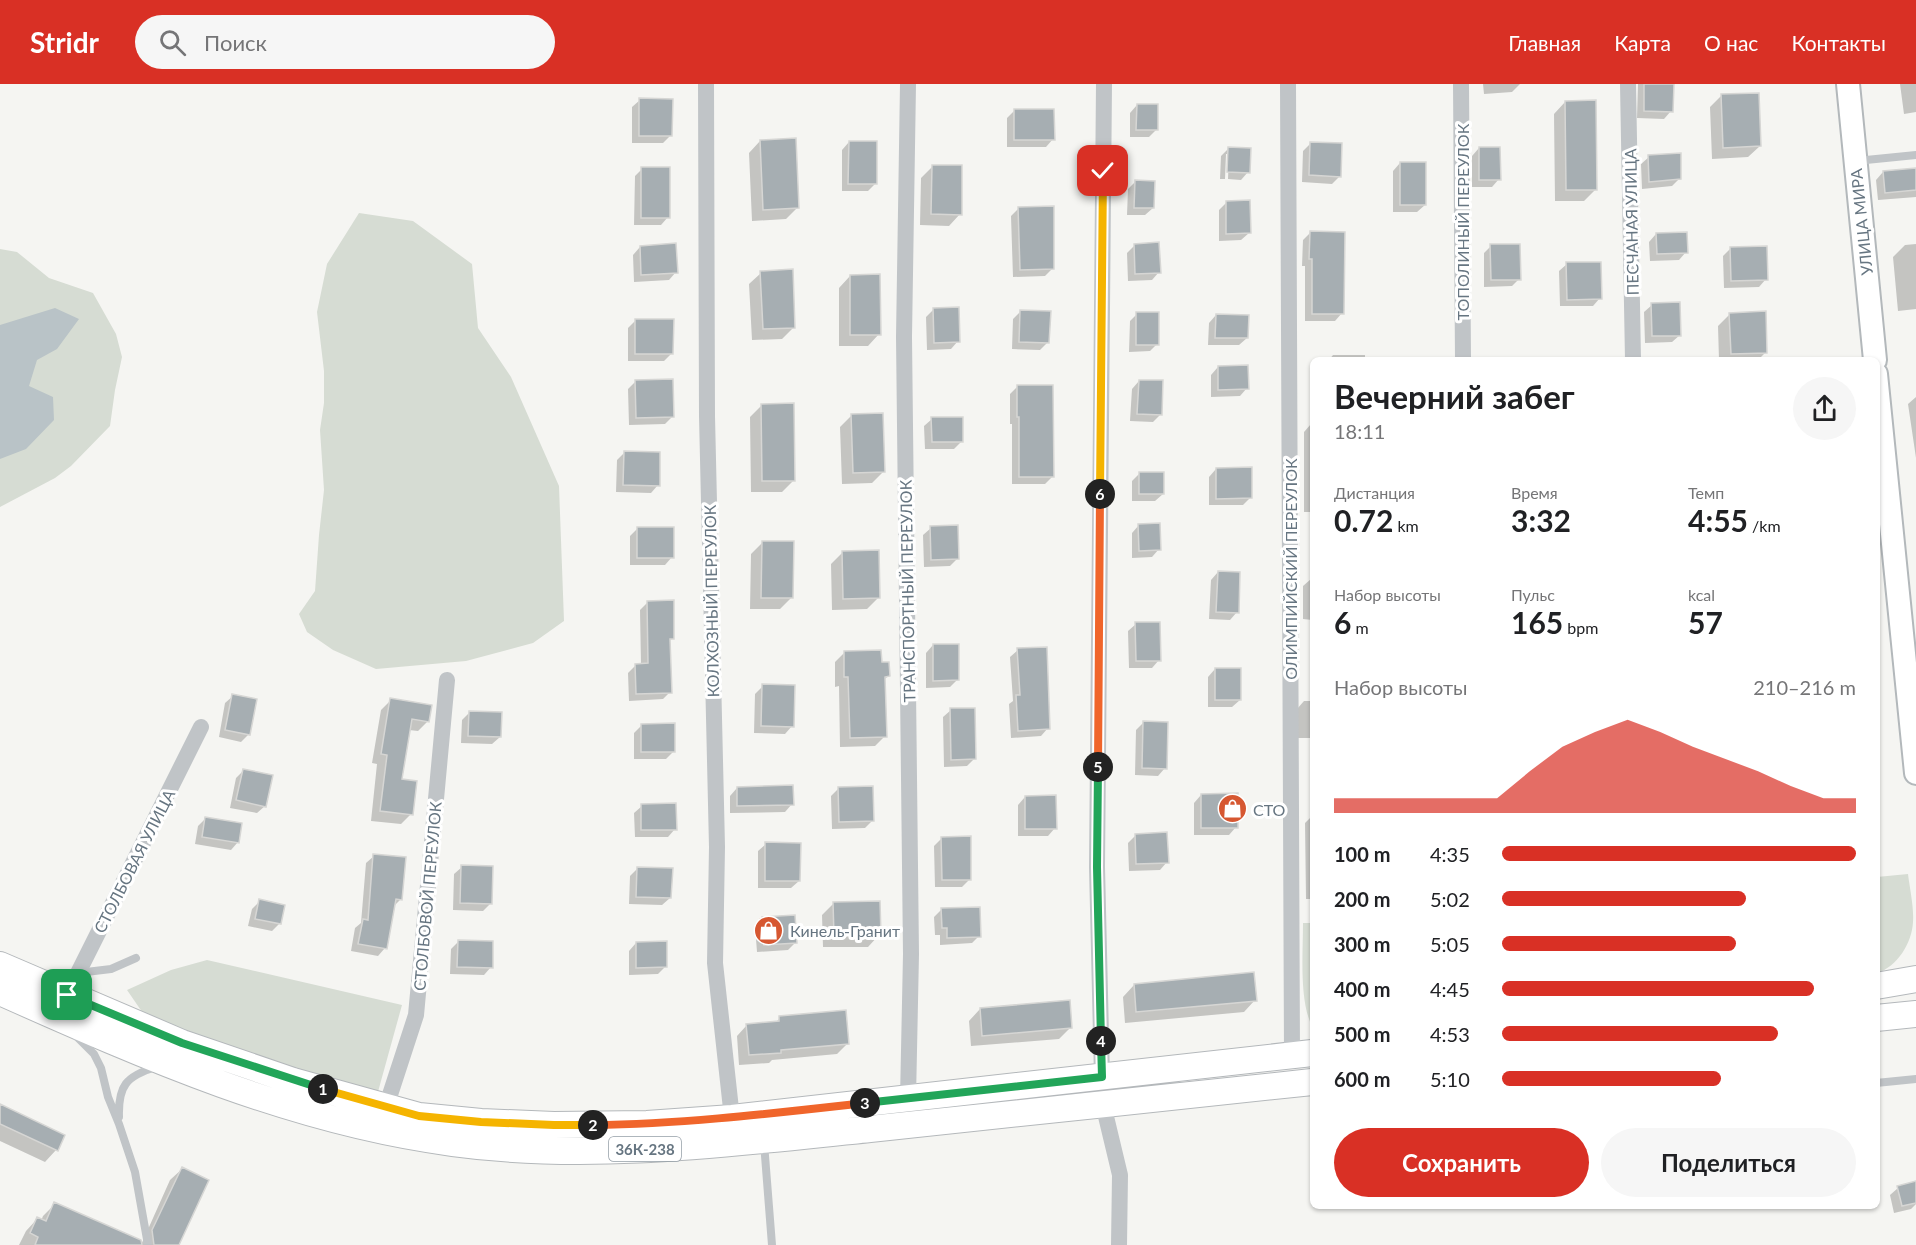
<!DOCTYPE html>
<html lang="ru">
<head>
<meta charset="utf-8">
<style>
	:root { --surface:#fff; --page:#f6f6f6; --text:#202124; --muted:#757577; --accent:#d93025 }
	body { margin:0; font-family:Lato,sans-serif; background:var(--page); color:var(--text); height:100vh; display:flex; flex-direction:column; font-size:22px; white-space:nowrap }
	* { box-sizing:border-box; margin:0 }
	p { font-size:20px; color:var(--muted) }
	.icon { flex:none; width:33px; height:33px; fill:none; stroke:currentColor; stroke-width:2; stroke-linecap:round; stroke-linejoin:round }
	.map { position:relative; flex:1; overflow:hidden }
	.sheet { position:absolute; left:1310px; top:273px; width:570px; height:852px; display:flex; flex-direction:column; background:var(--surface); border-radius:9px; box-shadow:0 2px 4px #0004 }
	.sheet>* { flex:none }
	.pin { position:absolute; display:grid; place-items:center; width:51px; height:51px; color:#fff; margin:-26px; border-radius:12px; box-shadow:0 3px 9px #0006 }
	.km { position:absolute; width:30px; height:30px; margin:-15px; border-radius:50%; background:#222; color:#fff; font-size:16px; line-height:30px; text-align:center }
	.round { display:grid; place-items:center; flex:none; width:63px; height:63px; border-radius:32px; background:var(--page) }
	.summary { display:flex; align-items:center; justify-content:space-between; height:102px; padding:0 24px }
	h1 { font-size:33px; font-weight:700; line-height:45px }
	.stats { display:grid; grid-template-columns:repeat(3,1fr); gap:9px; height:102px; padding:6px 24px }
	.stats div { display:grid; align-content:center }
	.stats b { font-size:30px; font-weight:700 }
	.stats small { font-size:16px; font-weight:400 }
	.stats p { font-size:16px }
	.chart { height:168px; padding:12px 24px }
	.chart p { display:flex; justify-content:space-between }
	.chart svg { width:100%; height:108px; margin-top:6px; fill:var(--accent); opacity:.7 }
	.action { display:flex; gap:12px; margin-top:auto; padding:12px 24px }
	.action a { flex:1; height:69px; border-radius:36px; background:var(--accent); color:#fff; font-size:24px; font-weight:700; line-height:69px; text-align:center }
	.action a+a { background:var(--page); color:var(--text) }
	ul { padding:0 24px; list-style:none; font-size:20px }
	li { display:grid; grid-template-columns:96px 72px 1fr; align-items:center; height:45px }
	li i { height:15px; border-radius:8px; background:var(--accent) }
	header { display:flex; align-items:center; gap:36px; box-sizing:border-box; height:84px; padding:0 30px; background:var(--accent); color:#fff }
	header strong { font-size:28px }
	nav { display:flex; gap:33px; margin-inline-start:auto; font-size:21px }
	.search { width:420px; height:54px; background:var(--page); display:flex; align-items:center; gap:15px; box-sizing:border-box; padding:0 21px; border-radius:33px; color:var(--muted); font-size:22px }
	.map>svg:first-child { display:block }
	.green { fill:#d6dcd3 }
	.water { fill:#b9c3c7 }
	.shadow { fill:#0003 }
	.building { fill:#a6aeb2; stroke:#d6d6d4; stroke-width:1.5 }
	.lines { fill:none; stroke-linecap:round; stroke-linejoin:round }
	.secondary-casing { stroke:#b3b8bb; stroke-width:26 }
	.primary-casing { stroke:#b4b8bb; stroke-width:28 }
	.service { stroke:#c0c4c7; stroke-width:8 }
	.minor { stroke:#c0c4c7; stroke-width:16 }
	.secondary { stroke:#fff; stroke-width:22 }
	.primary { stroke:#fff; stroke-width:26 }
	.split-1-casing { stroke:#fff; stroke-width:12 }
	.split-2-casing { stroke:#fff; stroke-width:12 }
	.split-3-casing { stroke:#fff; stroke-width:12 }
	.split-4-casing { stroke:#fff; stroke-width:12 }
	.split-5-casing { stroke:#fff; stroke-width:12 }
	.split-6-casing { stroke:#fff; stroke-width:12 }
	.split-7-casing { stroke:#fff; stroke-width:12 }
	.split-1 { stroke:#22a559; stroke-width:8 }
	.split-2 { stroke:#f5b400; stroke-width:8 }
	.split-3 { stroke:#f0652b; stroke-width:8 }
	.split-4 { stroke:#22a559; stroke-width:8 }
	.split-5 { stroke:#22a559; stroke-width:8 }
	.split-6 { stroke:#f0652b; stroke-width:8 }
	.split-7 { stroke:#f5b400; stroke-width:8 }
	.labels { text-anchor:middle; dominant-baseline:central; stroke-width:6; stroke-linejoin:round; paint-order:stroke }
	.shield { fill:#fff; stroke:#949ea7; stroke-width:1.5 }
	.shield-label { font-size:15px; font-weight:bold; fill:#667581 }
	.street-label { font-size:16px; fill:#667581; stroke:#fff }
	.poi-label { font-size:16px; fill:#667581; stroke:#fff; text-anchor:start }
</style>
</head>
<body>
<header>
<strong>Stridr</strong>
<div class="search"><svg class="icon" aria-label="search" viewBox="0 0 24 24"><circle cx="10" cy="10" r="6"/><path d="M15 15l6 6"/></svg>Поиск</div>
<nav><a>Главная</a><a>Карта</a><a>О нас</a><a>Контакты</a></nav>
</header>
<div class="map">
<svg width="1916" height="1161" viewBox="0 0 1916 1161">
	<rect width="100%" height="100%" fill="#f5f5f2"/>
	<path class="green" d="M359 129 413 137 472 180 478 244 511 293 559 402 564 537 533 559 466 577 376 585 333 566 307 548 299 530 315 507 319 451 324 406 320 346 324 319V287L317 228 327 180Z
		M0 165 17 168 49 194 93 209 116 250 122 273 115 306 110 342 71 382 55 394 0 423Z
		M1908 790C1910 806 1914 823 1913 838 1912 859 1897 883 1877 889V793Z
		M1303 839H1312V942C1299 917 1303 869 1303 839Z
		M207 876 402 921 376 1015 147 935 127 906 171 886Z"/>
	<path class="water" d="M55 224 79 235 57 265 37 276 29 302 53 313 54 336 26 365 0 375V241Z"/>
	<path class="shadow" d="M1483 0H1520L1512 8 1484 10Z
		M1638 0H1672L1671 27 1664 35 1637 34Z
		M1900 0H1916V28L1904 30Z
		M1721 12 1760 62 1748 73 1712 75 1710 23Z
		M640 16 670 52 663 59H632V23Z
		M1565 18 1596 105 1584 117H1555L1554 30Z
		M1137 21 1157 45 1149 53H1130V29Z
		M1014 27 1053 55 1046 63H1007V34Z
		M760 57 797 124 786 135 752 137 749 69Z
		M849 58 876 99 868 107H842V66Z
		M1310 60 1340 92 1332 100 1302 98 1303 67Z
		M1479 64 1499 95 1492 103H1472V72Z
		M1228 65 1248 88 1241 96 1228 95 1229 70H1226L1225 95H1220L1221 72Z
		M1649 73 1679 95 1672 102 1642 105 1641 80Z
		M1400 79 1425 121 1417 128H1393V87Z
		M933 82 960 130 949 142 920 141 921 94Z
		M642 85 668 133 661 141H634L635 92Z
		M1916 85V113L1878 116 1876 96 1883 88Z
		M1135 98 1153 124 1145 131H1127L1128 105Z
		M1226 119 1249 149 1241 156 1219 157V126Z
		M1019 124 1053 184 1045 192 1013 193 1011 132Z
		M1310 149 1342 229 1335 237H1305V182H1302L1303 156Z
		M1656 150 1686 168 1679 176 1650 177 1649 158Z
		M1916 160V225L1898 227 1893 173 1905 161Z
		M1135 161 1159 188 1152 196 1128 197 1127 169Z
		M1491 162 1519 195 1512 202 1484 203V169Z
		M640 163 676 188 669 196 634 198 633 171Z
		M1731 164 1766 195 1759 203 1724 204 1723 172Z
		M1567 180 1600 214 1593 222H1560L1559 187Z
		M761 189 794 243 782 255 752 256 749 200Z
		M850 192 879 250 868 262H839V204Z
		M1652 221 1680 251 1672 258 1645 259 1644 228Z
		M933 226 958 257 951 265 927 266 926 233Z
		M1021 227 1048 258 1040 266 1012 265 1013 235Z
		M1137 230 1157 260 1150 267 1129 268 1130 237Z
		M1730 230 1766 268 1758 276H1719L1718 242Z
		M1216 231 1247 254 1239 261H1208L1209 239Z
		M636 236 671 270 664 277H628V244Z
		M1333 271H1365V276H1329Z
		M1218 283 1247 304 1240 312 1211 313V291Z
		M1139 297 1161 330 1153 338 1130 337 1132 305Z
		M635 298 673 332 665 340 629 341 628 305Z
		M1017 303 1052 393 1045 400H1012V340H1010V310Z
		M1916 313V374L1908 320Z
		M762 321 793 397 782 408H751L750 333Z
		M852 331 884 387 872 399 842 400 840 343Z
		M932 335 962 357 954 365H925L924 342Z
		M1311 340 1312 428H1304V348Z
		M624 369 658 401 651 409 616 408 617 376Z
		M1216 385 1251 413 1243 421H1209V393Z
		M1140 389 1163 410 1155 417H1132V397Z
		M1139 441 1159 465 1152 473 1132 474V449Z
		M931 444 958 474 950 482 924 483 923 451Z
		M637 445 672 473 665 481H630V452Z
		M763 458 792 513 780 525H750L751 470Z
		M843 468 879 513 867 525 832 526 831 480Z
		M1218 488 1237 528 1230 536 1209 535 1211 496Z
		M1311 495H1312V536L1303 535V502Z
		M648 518 673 554 668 558 670 608 663 615 629 617 628 589 636 581H641L640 526Z
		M1136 540 1159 576 1152 584H1129L1128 547Z
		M933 561 957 596 950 603 926 604V569Z
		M1018 566 1048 644 1041 652 1011 654 1009 620 1013 617 1010 573Z
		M845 568 880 580 888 592 884 596 885 652 875 662 840 663 839 602 835 603V578Z
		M1215 585 1240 616 1232 623H1208V593Z
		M763 602 792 642 785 650 754 649 755 610Z
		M233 612 249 650 241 658 219 653 225 619Z
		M391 616 428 637 418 647 409 646 400 697 411 730 401 740 371 737 377 680 372 679 381 626Z
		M1304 617H1312V654H1297V625Z
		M951 626 974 675 967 682 944 683 943 633Z
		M470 628 500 653 492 660 461 659 462 636Z
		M1144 638 1165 684 1158 692 1135 691 1136 646Z
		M642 641 674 667 666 675H634V649Z
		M243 687 265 722 257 729 230 724 236 694Z
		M737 704 792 720 785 728 730 729V712Z
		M838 705 873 736 865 744 832 745 831 712Z
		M1201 711 1236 743 1229 751H1194V719Z
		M1025 713 1055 744 1048 752H1018V721Z
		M642 722 675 745 668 753H635L634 729Z
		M1312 732V815H1306L1305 739Z
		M205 735 238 758 231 766 195 760 198 742Z
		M1136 751 1167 778 1160 786 1129 787 1128 759Z
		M942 754 970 795 962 803H935L934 762Z
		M766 760 799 797 791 804H758V767Z
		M374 772 401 815 393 823 385 864 378 872 351 867 355 844 361 839 366 779Z
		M462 783 490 820 483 827 453 826 454 790Z
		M638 784 670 814 662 821 629 820 630 792Z
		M260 817 283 823 279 840 272 847 248 842 252 825Z
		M834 819 879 851 868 863H823L822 831Z
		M941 826 979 852 972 859 940 861V851H935L934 833Z
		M763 835 796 858 788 866 757 868 755 842Z
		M458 858 491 883 484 891 450 890 451 865Z
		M636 859 666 882 658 890 629 891V867Z
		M1134 901 1255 916 1244 928 1125 939 1123 913Z
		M980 925 1071 943 1059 955 971 962 969 937Z
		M780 934 848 959 837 970 772 976 769 979 739 981 737 952 747 941 775 939Z
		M0 1022 56 1066 45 1078 0 1057Z
		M182 1085 177 1161H141L170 1096Z
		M1898 1104 1916 1108V1120L1911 1125 1894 1129 1890 1111Z
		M55 1120 134 1161H19L26 1147 37 1135 41 1137 43 1132Z"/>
	<path class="building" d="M1644 0H1674L1673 28 1644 27Z
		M1759 9 1761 62 1723 64 1721 10Z
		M639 14 673 15 672 52H639Z
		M1596 16 1597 106H1566L1565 17Z
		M1137 20H1158V46H1136Z
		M1014 25H1054L1055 56H1014Z
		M796 54 799 124 763 126 760 56Z
		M849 57H877V100H848Z
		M1310 58 1342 59 1341 93 1309 91Z
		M1228 63 1251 64 1250 89 1227 88Z
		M1479 63H1500L1501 96H1479Z
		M1681 69V95L1649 98 1648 71Z
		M1400 78H1426V121H1400Z
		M932 81H962V131L931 130Z
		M641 83H670V134H641Z
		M1916 84V106L1885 109 1883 87Z
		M1135 96 1155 97 1154 124H1134Z
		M1250 116 1251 149 1226 150V117Z
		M1054 122V185L1020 186 1018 123Z
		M1310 147 1345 148 1344 230H1312V175H1309Z
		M1687 148 1688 169 1657 170 1656 149Z
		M1159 158 1161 189 1135 190 1134 160Z
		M676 159 678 189 641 191 640 162Z
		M1490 160H1520L1521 196H1491Z
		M1767 162 1768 196 1731 197 1730 163Z
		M1566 178H1601L1602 215 1567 216Z
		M793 185 795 244 763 245 760 187Z
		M880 190 881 251H850V191Z
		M1680 218 1681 252H1652L1651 219Z
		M959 223 960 258 934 259 933 224Z
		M1020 226 1051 227 1049 259 1019 258Z
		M1766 227 1767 269 1731 270 1729 229Z
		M1136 228H1159V261H1136Z
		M1216 230 1249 231 1248 254H1215Z
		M635 235H674L673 270H635Z
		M1248 281 1249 305 1218 306V282Z
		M673 295 674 333 636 334 635 296Z
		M1139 296H1163L1162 331 1137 330Z
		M1017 301H1053L1054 393H1019V333H1017Z
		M794 319 795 397H762L761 320Z
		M883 329 885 388 853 389 851 330Z
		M931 333H963V358H932Z
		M624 367 660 368V402L623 401Z
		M1252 383V414L1216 415V384Z
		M1139 388H1164V410H1139Z
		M1160 439 1161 466 1139 467 1138 440Z
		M958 441 959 475 931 476 930 442Z
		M637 443H674V474H637Z
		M762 457H794L793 514H761Z
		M879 466 880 514 843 515 842 467Z
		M1218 487 1240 488 1239 529 1216 528Z
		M674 516V555H670L672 609 636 610 635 580 648 579 647 517Z
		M1135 538H1160L1161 577H1136Z
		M933 560H959V596L933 597Z
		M1047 563 1050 645 1018 647 1016 611H1020L1017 564Z
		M881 566 882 578H889L890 592 885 593 887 653 850 654 848 593H844V567Z
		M1215 584H1241V616H1215Z
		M762 600 795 601 794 643 761 642Z
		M232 610 257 615 250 651 225 646Z
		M390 614 432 621 429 638 412 635 402 695 417 697 413 731 380 727 387 671 381 670Z
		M950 624H975L976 675 951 676Z
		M469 627 502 628 501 653 468 652Z
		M1143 637 1168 638 1167 685 1142 684Z
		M675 639V668H641V640Z
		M243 685 273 691 266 723 236 716Z
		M793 701 794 721 737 722V703Z
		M873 702 874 737 839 738 838 703Z
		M1238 709V744H1201V710Z
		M1056 711 1057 745H1025V712Z
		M676 719 677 746H641V720Z
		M205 733 242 739 239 759 202 753Z
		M1167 748 1169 779 1136 780 1135 750Z
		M971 752V796H942L941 753Z
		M765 758 801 759 800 797H765Z
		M373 770 406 773 402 816 396 815 387 865 358 860 363 835 368 836Z
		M461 781 493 782 492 820 460 819Z
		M637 783 673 784 671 814 636 813Z
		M259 815 285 821 281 840 255 835Z
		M880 817 881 852H834L833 818Z
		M980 823 981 853 947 854V844H942L941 824Z
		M795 831 797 859 764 861 762 833Z
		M458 856 493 857V884L457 883Z
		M667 857V883L636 884V858Z
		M1254 888 1257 917 1136 928 1134 900Z
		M1070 916 1072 944 982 952 980 924Z
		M846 926 849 960 781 966V969L749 971 746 940 779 937V932Z
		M0 1020 65 1051 58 1067 0 1040Z
		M182 1083 209 1096 179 1161H154L152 1146Z
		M1916 1097V1119L1902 1122 1897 1102Z
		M54 1118 141 1156 142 1161H35L38 1153 30 1149 37 1133 46 1137Z"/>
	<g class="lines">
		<defs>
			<path id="secondary" d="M1848 0 1875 276
				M1876 290 1916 689"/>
			<path id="primary" d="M0 881 182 959 293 997 419 1032 481 1038 554 1041 647 1040 732 1034 1312 969
				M1876 902 1916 895
				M0 908C146 973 293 1038 453 1059 591 1078 732 1059 870 1045 1017 1029 1165 1014 1312 998
				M1876 934 1916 930"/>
		</defs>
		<use href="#secondary" class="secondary-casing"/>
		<use href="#primary" class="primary-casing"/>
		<path class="service" d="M1856 77 1916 71
			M78 889 111 885 136 874
			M74 950 94 970 101 984 108 1013 119 1040 135 1088 148 1161
			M1876 999 1916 995
			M119 1033C118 1002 126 992 156 983
			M764 1059 772 1161"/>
		<path class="minor" d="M706 0 707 332 717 763 715 879 732 1034
			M908 0 904 253 911 870 908 1015
			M1288 0 1292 971
			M1461 0 1463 276
			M1628 0 1633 276
			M67 911 201 643
			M1102 993 1097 783 1104 0
			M1103 1020 1120 1091 1119 1161
			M386 1023 416 931 447 596"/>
		<use href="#secondary" class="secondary"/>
		<use href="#primary" class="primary"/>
	</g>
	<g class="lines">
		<defs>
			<path id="split-1" d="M67 911 182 959 323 1005"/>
			<path id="split-2" d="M323 1005 419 1032 481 1038 554 1041H593"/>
			<path id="split-3" d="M593 1041C684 1040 775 1029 865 1019"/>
			<path id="split-4" d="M865 1019 1102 993 1101 957"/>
			<path id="split-5" d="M1098 683 1097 783 1101 957"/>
			<path id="split-6" d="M1098 683 1100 410"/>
			<path id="split-7" d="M1100 410 1103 87"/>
		</defs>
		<use href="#split-1" class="split-1-casing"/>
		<use href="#split-2" class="split-2-casing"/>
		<use href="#split-3" class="split-3-casing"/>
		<use href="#split-4" class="split-4-casing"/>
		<use href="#split-5" class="split-5-casing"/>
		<use href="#split-6" class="split-6-casing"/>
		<use href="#split-7" class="split-7-casing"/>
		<use href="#split-1" class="split-1"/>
		<use href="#split-2" class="split-2"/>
		<use href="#split-3" class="split-3"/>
		<use href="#split-4" class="split-4"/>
		<use href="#split-5" class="split-5"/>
		<use href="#split-6" class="split-6"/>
		<use href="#split-7" class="split-7"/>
	</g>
	<defs>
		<symbol id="shop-disc" viewBox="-11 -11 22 22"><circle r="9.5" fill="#d65731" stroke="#fff"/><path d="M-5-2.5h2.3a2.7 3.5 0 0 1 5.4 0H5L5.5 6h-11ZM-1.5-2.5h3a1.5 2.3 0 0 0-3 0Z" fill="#fff"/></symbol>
	</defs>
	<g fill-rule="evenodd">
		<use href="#shop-disc" x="1216" y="708" width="33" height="33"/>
		<use href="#shop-disc" x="752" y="830" width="33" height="33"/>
	</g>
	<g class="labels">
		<rect class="shield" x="609" y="1053" width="72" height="24" rx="4.5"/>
		<g class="shield-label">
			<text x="645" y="1065">36К-238</text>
		</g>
		<g class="street-label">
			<text transform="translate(1462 138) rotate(-90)">ТОПОЛИНЫЙ ПЕРЕУЛОК</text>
			<text transform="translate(1631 138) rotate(-91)">ПЕСЧАНАЯ УЛИЦА</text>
			<text transform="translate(1861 138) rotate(-96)">УЛИЦА МИРА</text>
			<text transform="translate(1290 485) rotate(-90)">ОЛИМПИЙСКИЙ ПЕРЕУЛОК</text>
			<text transform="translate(907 507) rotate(-91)">ТРАНСПОРТНЫЙ ПЕРЕУЛОК</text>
			<text transform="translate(711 517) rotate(-91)">КОЛХОЗНЫЙ ПЕРЕУЛОК</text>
			<text transform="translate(134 777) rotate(-63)">СТОЛБОВАЯ УЛИЦА</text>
			<text transform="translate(427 812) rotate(-85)">СТОЛБОВОЙ ПЕРЕУЛОК</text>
		</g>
		<g class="poi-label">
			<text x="1253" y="725">СТО</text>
			<text x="790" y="846">Кинель-Гранит</text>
		</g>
	</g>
</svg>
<div class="pin" style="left:67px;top:911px;background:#1e9e55"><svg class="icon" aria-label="arrive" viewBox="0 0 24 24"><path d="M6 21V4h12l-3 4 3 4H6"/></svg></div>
<div class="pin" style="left:1103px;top:87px;background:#d93025"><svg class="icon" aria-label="check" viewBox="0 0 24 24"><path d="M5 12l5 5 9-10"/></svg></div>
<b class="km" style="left:323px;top:1005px">1</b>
<b class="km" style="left:593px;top:1041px">2</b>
<b class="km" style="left:865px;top:1019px">3</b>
<b class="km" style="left:1101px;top:957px">4</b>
<b class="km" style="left:1098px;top:683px">5</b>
<b class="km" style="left:1100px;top:410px">6</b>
<section class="sheet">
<div class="summary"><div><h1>Вечерний забег</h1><p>18:11</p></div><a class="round"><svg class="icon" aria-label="share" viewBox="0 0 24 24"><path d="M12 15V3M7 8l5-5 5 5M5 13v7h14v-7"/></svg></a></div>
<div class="stats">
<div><p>Дистанция</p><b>0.72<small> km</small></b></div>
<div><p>Время</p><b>3:32</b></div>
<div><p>Темп</p><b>4:55<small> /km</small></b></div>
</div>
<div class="stats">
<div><p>Набор высоты</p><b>6<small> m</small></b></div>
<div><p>Пульс</p><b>165<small> bpm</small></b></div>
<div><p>kcal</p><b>57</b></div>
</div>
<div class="chart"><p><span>Набор высоты</span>210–216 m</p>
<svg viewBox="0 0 160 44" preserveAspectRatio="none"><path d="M0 44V38L10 38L20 38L30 38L40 38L50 38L60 27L70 17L80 11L90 6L100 11L110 17L120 22L130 27L140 33L150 38L160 38V44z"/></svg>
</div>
<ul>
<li><b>100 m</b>4:35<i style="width:100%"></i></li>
<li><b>200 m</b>5:02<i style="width:69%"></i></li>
<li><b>300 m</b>5:05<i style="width:66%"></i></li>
<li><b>400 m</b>4:45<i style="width:88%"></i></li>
<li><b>500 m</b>4:53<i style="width:78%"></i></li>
<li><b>600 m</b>5:10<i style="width:62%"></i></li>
</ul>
<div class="action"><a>Сохранить</a><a>Поделиться</a></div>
</section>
</div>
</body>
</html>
